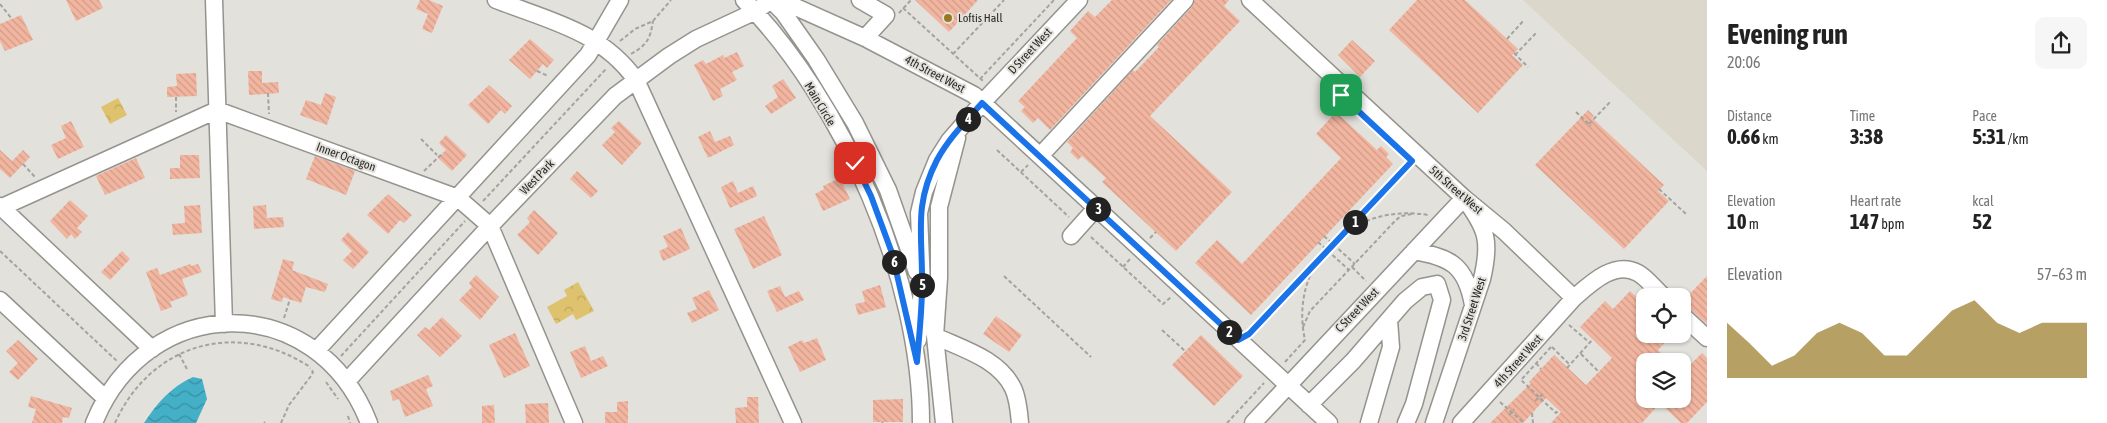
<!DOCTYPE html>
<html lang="en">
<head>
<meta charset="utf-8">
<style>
	:root { --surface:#fff; --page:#f6f6f6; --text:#222; --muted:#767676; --accent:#997822 }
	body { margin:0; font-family:"Asap Condensed",sans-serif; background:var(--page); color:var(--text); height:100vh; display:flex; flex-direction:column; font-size:19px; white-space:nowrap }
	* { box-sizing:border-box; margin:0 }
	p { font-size:16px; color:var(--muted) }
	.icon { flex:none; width:28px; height:28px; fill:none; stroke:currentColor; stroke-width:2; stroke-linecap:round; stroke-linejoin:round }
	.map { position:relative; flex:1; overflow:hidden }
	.details { display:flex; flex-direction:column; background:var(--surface); width:400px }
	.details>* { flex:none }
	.buttons { position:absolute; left:1636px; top:288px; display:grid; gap:10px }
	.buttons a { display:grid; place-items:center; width:55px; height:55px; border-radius:10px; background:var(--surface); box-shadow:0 1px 4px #0004; font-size:25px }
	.pin { position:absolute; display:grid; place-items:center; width:42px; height:42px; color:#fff; margin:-21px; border-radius:10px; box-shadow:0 2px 8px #0006 }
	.km { position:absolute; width:25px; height:25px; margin:-12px; border-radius:50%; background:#222; color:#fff; font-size:14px; line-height:25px; text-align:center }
	.round { display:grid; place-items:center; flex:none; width:52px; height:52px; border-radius:10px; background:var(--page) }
	.summary { display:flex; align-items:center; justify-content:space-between; height:85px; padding:0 20px }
	h1 { font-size:28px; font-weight:700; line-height:38px }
	.stats { display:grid; grid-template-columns:repeat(3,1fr); gap:8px; height:85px; padding:5px 20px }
	.stats div { display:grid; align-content:center }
	.stats b { font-size:21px; font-weight:700 }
	.stats small { font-size:14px; font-weight:400 }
	.stats p { font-size:14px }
	.chart { height:140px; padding:10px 20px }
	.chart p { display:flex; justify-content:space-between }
	.chart svg { width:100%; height:90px; margin-top:5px; fill:var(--accent); opacity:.7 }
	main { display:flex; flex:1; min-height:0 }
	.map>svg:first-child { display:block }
	.built { fill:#dbd7ca }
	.park { fill:url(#park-crowns) }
	.water { fill:url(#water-waves) }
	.building { fill:url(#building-back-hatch) }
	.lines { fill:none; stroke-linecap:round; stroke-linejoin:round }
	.minor-casing { stroke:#95938e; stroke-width:19 }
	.path { stroke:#a4a39e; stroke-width:2; stroke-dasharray:4 2.5; stroke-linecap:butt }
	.minor { stroke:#fff; stroke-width:16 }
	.route-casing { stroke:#fff; stroke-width:10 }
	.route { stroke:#1a73e8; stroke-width:6 }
	.poi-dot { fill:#997822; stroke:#e2e1db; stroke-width:2 }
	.labels { text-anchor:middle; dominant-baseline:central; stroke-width:4; stroke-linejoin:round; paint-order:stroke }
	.poi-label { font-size:12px; fill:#292826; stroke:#e2e1db; text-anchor:start }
	.street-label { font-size:12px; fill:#292826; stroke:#e2e1db }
</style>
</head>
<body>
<main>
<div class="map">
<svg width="1707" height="423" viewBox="0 0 1707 423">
	<defs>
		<pattern id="park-crowns" width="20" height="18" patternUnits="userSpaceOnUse" patternTransform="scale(1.25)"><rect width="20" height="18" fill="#dec26d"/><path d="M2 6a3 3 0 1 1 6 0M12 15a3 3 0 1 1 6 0" fill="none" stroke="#bea75e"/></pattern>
		<pattern id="water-waves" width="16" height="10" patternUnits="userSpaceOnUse" patternTransform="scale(1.25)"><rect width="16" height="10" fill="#43b0c7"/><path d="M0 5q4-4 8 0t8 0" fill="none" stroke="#388fa1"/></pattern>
		<pattern id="building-back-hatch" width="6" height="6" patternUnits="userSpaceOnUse" patternTransform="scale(1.25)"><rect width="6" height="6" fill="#f2b6a0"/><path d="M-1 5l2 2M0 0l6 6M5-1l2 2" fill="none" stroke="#d09c8a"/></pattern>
	</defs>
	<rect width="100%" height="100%" fill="#e2e1db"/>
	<path class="built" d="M1523 0H1707V171Z"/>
	<path class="park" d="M118 98 127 115 110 124 101 107Z
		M578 282 594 311 576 320 573 314 556 324 547 307 567 296 564 290Z"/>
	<path class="water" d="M193 377 202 379 207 399 196 423H144C157 403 171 387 193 377Z"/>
	<path class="building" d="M66 0H99L103 8 76 21Z
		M420 0H429L443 6 432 33 422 29 428 14 416 9Z
		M915 0H978L949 32Z
		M1112 0H1171L1050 130 1038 118 1033 123 1021 111 1025 107 1018 101 1077 38 1070 31 1088 11 1095 17Z
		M1195 0H1229L1224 6 1240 21 1150 116 1232 192 1176 251 1102 182 1106 178 1082 156 1078 160 1070 152 1073 148 1067 142 1133 70 1135 72 1159 47 1157 45 1192 7Z
		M1417 0H1465L1518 49 1512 55 1523 65 1478 113 1389 30Z
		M21 15 33 40 5 51 0 41V24Z
		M530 39 554 60 547 68 543 64 530 79 509 60Z
		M1352 40 1375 61 1360 77 1338 55Z
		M737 52 744 66 732 72 737 80 720 89 723 96 713 101 694 65 703 60 706 64 723 55 724 58Z
		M248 71H262V83L278 82 279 93 249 95Z
		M196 73 197 96 167 97V87L177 86 176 74Z
		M783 79 796 98 771 114 765 106 778 97 772 86Z
		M489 85 512 106 505 114 501 110 488 124 468 105Z
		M325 93 336 97 327 125 300 115 306 100 321 105Z
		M1588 110 1594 116 1592 118 1664 185 1658 191 1669 201 1624 249 1535 165Z
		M1336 112 1377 150 1381 146 1389 154 1386 157 1393 164 1251 315 1195 263 1217 240 1242 264 1341 158 1316 134Z
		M71 121 84 147 58 159 51 145 66 138 61 126Z
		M619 121 642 143 622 165 602 145 615 132 611 128Z
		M710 131 715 142 730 136 734 145 708 158 698 137Z
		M446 135 467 155 452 171 438 158 446 150 439 143Z
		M0 150 12 161 23 150 30 157 10 178 0 169Z
		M180 155H199L200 178 170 179V168H180Z
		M315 156 355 171 346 195 306 179Z
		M136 158 145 178 105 195 96 176Z
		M577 171 598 191 591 198 570 179Z
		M840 178 850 199 823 211 815 194 824 189 823 186Z
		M733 181 738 193 753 186 757 196 730 208 721 187Z
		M388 194 412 215 404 223 400 220 388 234 367 215Z
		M70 200 88 216 77 228 82 232 75 239 71 234 67 239 50 221Z
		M200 205 202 233 173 235 172 224 185 223 184 206Z
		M266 205 267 218 283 217 284 227 254 229 253 206Z
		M534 210 558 233 538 255 517 235 530 222 527 218Z
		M764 216 782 255 753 269 734 229Z
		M681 228 690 249 663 261 659 251 668 247 663 236Z
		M348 232 369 252 353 269 343 260 352 251 341 240Z
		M122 251 130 259 110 280 101 272Z
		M283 259 294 262 292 270 328 284 325 292 306 287 301 303 283 297 282 302 271 299Z
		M190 264 191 266 198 264 202 272 182 279 188 295 170 302 172 307 161 311 146 272 157 268 160 275Z
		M476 275 499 297 480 320 459 300 472 287 469 283Z
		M1707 276V324L1682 302Z
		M880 285 886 307 858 315 855 304 865 302 862 291Z
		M780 286 785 297 799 291 804 300 777 312 767 291Z
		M709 290 719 310 692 323 687 313 697 309 692 298Z
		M1630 291 1645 305V334H1673L1658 350 1669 361H1645V399H1682V373L1702 353 1707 358V402L1687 423H1681L1660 403 1642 423H1551L1561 412 1546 398 1523 423H1490L1531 383 1529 382 1554 355 1586 385 1612 358 1580 327 1605 301 1613 309Z
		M996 316 1022 335 1009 352 983 334Z
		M442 317 462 336 440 357 417 335 425 327 429 330Z
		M515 333 530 366 504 378 489 345Z
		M1201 335 1243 376 1214 406 1172 365Z
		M817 338 826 360 800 372 788 347 802 340 804 343Z
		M18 340 38 359 18 380 9 372 18 363 6 351Z
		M585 346 591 361 603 356 608 366 581 378 570 352Z
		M428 375 433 386 426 389 433 406 405 417 399 399 393 401 390 391Z
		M31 396 72 408 69 418 63 417 62 423H32L36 409 28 407Z
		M747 397H758L759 423H736L735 408 747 407Z
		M903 399V422H873V400Z
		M628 401V423H605V412H617V402Z
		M548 403 549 423H526L525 404Z
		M494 405 495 423H482V406Z"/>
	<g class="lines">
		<defs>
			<path id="minor" d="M214 0 224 324
				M496 0C550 21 601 31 636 80L793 423
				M744 0C844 102 921 280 921 423
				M771 0 783 12 816 59 855 123 888 190 917 272
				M780 0 865 38 974 95 1329 423
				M860 0 886 15 865 38
				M1250 0 1464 198 1504 231 1574 298
				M1040 156 1185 0
				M0 206 152 349
				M0 208 217 110 458 198 490 226 574 423
				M1071 236 1096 208
				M1414 251C1451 257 1466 266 1473 305
				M926 297 935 336
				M0 300 105 398
				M1682 315 1707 338
				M935 336C963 349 999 359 1013 388 1018 398 1019 412 1020 423
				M918 340 922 287 919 213 924 192 937 160 949 141 982 103 1079 0
				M316 351 588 55 620 0
				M348 380 490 226 615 96 669 56 696 39 756 11 771 0
				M1309 405 1353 361 1405 301 1422 287 1437 284 1442 300 1414 404 1406 423
				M94 423C147 291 317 289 369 423
				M944 423 935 336 939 278V207L957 138
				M1253 423 1464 198C1487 229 1491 241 1482 279L1434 423
				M1369 423 1391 347 1389 320
				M1461 423 1574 298C1591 283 1615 260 1638 273 1647 278 1655 289 1663 296"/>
		</defs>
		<use href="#minor" class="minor-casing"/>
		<path class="path" d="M0 4 12 19
			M903 8 983 81
			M899 13 911 0
			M1507 39 1524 20
			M620 41 635 29 653 21 671 0
			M1514 53 1528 67
			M631 54C648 44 650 39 653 21
			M953 54 1004 0
			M1515 55 1537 32
			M537 71 548 76
			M980 79 1054 0
			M268 93 269 114
			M176 97V112
			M1576 112 1591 126
			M1589 124 1611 101
			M421 139 437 155
			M997 150 1069 217
			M23 164 35 177
			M424 171 443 153
			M1021 172 1028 165
			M1659 189 1686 214
			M483 201 606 69
			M1350 227 1408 165
			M1324 236 1355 264
			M1091 237 1163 304 1171 297
			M1150 238 1156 232
			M1318 242 1349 270
			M0 251 118 362
			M1123 267 1130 259
			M1352 267 1366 281
			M1004 276 1091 357
			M284 318 290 299
			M1569 325 1590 343
			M1303 327 1310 311 1395 221 1401 216 1412 214
			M1162 330 1185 351
			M1251 332 1313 266
			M1551 347 1521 380 1556 413 1559 410
			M1552 347 1570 365
			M179 354 188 371
			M1581 354 1599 372
			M341 356 465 221
			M1285 362 1305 340C1288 263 1352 202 1428 215
			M1536 363 1541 369
			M1567 368 1593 339
			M326 382 338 399
			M1535 401 1543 394
			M1500 402 1524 423
			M1532 413 1533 423
			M1509 415 1514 409
			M348 416 350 423
			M264 422 265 423
			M882 422 883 423
			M115 423C151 343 237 319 310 367
			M281 423 289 405 311 376 313 372 310 368
			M1227 423 1264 383"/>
		<use href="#minor" class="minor"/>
	</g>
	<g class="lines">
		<defs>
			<path id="route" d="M855 163 871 196 892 253 917 362C919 337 922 311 922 286 923 237 913 206 937 160 949 138 966 121 982 103L1238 340 1249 334 1412 161 1341 95"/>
		</defs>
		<use href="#route" class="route-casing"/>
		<use href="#route" class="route"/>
	</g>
	<circle class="poi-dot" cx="948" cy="18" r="5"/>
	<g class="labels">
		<g class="poi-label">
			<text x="958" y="18">Loftis Hall</text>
		</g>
		<g class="street-label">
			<text transform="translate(1030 51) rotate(-47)">D Street West</text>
			<text transform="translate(935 74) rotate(28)">4th Street West</text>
			<text transform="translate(820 104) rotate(59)">Main Circle</text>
			<text transform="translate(346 157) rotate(20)">Inner Octagon</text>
			<text transform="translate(537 177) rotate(-46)">West Park</text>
			<text transform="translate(1456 190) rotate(41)">5th Street West</text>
			<text transform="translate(1472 309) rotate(-72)">3rd Street West</text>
			<text transform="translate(1357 310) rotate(-46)">C Street West</text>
			<text transform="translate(1518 361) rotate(-48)">4th Street West</text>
		</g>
	</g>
</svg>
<div class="buttons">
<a><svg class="icon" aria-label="locate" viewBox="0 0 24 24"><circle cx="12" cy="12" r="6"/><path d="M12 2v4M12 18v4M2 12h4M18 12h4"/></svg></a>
<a><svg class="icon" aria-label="layers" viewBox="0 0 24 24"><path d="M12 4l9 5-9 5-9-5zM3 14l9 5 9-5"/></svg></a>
</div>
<div class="pin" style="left:1341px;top:95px;background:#1e9e55"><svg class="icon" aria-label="arrive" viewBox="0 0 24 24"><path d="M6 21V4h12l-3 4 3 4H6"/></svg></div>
<div class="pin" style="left:855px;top:163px;background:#d93025"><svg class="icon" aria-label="check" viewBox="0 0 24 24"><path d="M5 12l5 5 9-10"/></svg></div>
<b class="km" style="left:1355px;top:222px">1</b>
<b class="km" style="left:1229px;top:332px">2</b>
<b class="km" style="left:1098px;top:209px">3</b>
<b class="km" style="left:968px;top:119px">4</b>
<b class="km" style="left:922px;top:285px">5</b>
<b class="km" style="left:894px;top:262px">6</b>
</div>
<section class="details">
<div class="summary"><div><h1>Evening run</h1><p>20:06</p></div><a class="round"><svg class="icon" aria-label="share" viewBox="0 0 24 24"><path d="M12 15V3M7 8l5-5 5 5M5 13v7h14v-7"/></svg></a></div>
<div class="stats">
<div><p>Distance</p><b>0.66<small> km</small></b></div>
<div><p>Time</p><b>3:38</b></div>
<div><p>Pace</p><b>5:31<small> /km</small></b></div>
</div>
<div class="stats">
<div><p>Elevation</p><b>10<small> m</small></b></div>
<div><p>Heart rate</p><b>147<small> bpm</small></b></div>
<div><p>kcal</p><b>52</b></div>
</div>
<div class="chart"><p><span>Elevation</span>57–63 m</p>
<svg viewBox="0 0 160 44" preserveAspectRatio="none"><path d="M0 44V17L10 27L20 38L30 33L40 22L50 17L60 22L70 33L80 33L90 22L100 11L110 6L120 17L130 22L140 17L150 17L160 17V44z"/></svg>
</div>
</section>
</main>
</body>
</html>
